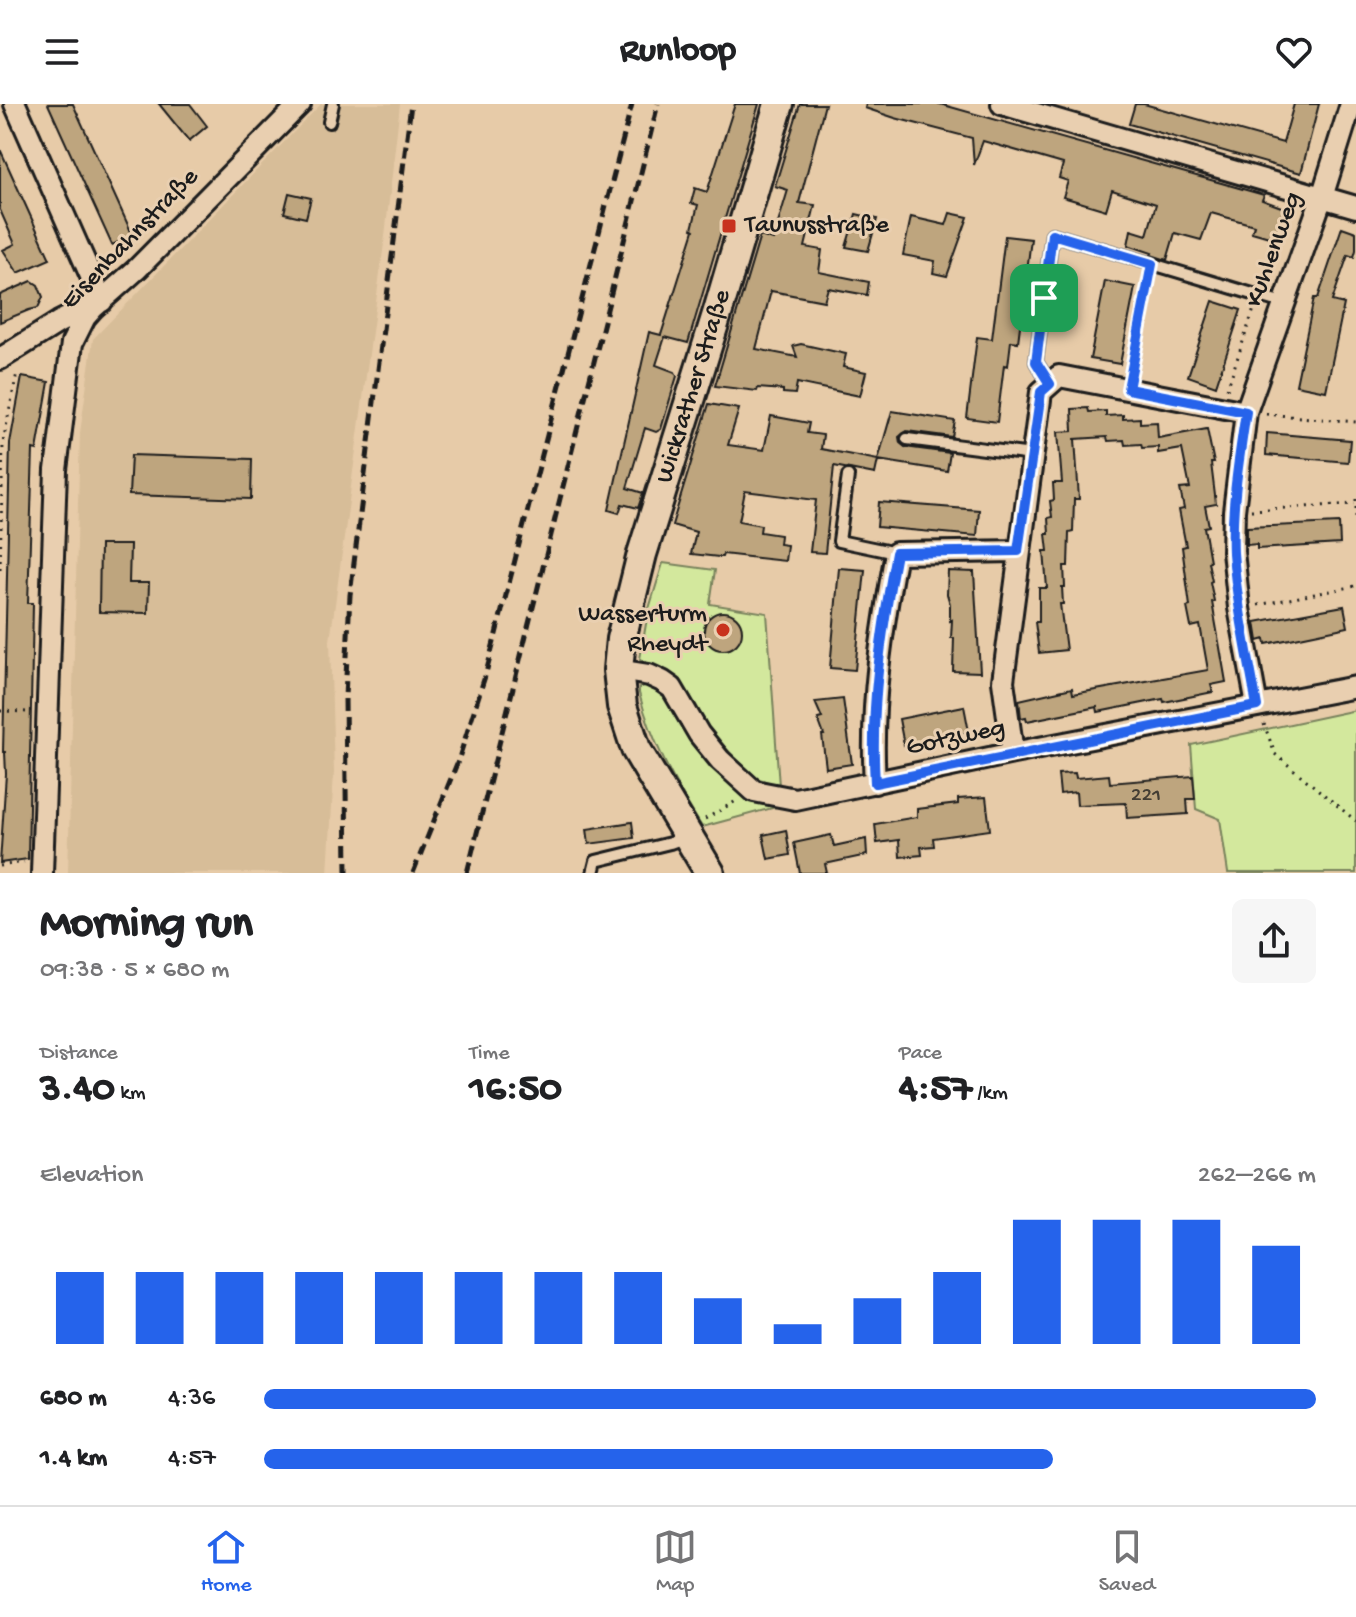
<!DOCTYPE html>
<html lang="en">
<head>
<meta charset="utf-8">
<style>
	:root { --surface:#fff; --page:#f6f6f6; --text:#202124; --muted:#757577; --line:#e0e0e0; --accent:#2563eb }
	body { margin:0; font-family:"Gochi Hand",sans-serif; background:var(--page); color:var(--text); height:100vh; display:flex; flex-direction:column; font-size:30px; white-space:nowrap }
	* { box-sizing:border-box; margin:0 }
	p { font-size:26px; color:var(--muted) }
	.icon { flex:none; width:44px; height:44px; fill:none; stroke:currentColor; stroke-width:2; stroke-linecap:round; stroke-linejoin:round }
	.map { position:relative; height:769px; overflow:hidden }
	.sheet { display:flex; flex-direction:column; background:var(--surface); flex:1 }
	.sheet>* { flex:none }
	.pin { position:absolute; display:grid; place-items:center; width:68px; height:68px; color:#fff; margin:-34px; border-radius:16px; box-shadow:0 4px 12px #0006 }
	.round { display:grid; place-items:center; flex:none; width:84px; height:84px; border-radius:12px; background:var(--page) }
	.headline { display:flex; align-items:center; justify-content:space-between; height:136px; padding:0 40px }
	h1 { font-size:44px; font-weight:800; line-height:60px }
	.figures { display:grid; grid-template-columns:repeat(3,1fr); gap:12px; height:136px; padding:8px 40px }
	.figures div { display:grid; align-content:center }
	.figures b { font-size:40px; font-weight:800 }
	.figures small { font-size:22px; font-weight:400 }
	.figures p { font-size:22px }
	.chart { height:224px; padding:16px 40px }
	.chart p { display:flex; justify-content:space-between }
	.chart svg { width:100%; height:144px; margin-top:8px; stroke:var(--accent); stroke-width:6 }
	ul { padding:0 40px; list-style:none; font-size:26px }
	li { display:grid; grid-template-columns:128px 96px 1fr; align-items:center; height:60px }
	li i { height:20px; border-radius:10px; background:var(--accent) }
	header { display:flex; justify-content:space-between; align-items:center; height:104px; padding:0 40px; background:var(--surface); font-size:36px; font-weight:800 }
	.dock { display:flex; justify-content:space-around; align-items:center; height:112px; border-top:2px solid var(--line); background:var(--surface); font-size:22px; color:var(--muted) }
	.dock a { display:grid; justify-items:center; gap:4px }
	.dock .on { color:var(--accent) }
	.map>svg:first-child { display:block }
	.built { fill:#d7bd98 }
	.green { fill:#d3e89d; stroke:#78825c; stroke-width:2 }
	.building { fill:#bea57e; stroke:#1c1c1c; stroke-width:2 }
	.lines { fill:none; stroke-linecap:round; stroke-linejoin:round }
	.lane-casing { stroke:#1c1c1c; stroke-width:16 }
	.street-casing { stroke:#1c1c1c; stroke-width:26 }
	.secondary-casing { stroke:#1c1c1c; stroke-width:34 }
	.path { stroke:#1c1c1c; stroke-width:3; stroke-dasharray:2 6; stroke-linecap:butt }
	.lane { stroke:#e9cfb0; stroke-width:10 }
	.street { stroke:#e9cfb0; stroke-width:20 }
	.secondary { stroke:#e9cfb0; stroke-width:28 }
	.rail { stroke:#1c1c1c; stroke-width:5; stroke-dasharray:12 6; stroke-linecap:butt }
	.route-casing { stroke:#fff; stroke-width:16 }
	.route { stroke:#2563eb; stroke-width:10 }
	.poi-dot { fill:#c8321e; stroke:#e9cfb0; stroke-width:3 }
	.labels { text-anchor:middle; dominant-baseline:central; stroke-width:6; stroke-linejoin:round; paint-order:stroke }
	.number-label { font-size:22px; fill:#443e34 }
	.poi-label { font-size:26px; fill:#1c1c1c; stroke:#e9cfb0; text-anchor:start }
	.street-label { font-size:26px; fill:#1c1c1c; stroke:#e9cfb0 }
</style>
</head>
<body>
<header><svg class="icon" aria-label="menu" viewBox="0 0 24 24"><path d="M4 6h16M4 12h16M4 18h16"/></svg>Runloop<svg class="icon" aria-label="heart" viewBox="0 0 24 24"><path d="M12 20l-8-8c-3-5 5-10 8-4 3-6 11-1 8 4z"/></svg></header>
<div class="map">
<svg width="1356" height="769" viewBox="0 0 1356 769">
	<rect width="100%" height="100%" fill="#e7cba8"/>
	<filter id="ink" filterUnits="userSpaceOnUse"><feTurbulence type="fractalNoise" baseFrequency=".0125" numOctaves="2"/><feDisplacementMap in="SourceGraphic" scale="16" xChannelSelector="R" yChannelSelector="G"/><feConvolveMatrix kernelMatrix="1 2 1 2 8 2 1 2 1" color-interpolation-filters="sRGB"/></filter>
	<g filter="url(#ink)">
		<path class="built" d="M321 0H400L385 132 330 537 334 668 328 769H68L80 329 93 235Z"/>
		<path class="green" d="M663 459 715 466 710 500 767 509 779 682 754 673 707 625 696 601 678 580 640 555 648 508Z
			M647 580 662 585 694 631 787 700 702 723C675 680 652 639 639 589V584Z
			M1356 606V769H1228L1220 715 1196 705 1191 641Z"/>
		<path class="building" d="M48 0H73L133 132 112 141Z
			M159 0H190L207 22 189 37Z
			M735 0H759L688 239 665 233 656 261 675 268 677 272 661 325 656 328 645 324 627 384 643 389 638 404 622 400 619 409 609 406 649 228 661 231 694 126 692 125 698 101 691 99 695 84 707 88Z
			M800 0H825L799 99 815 101 805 143 822 146 819 168 869 178 867 191 828 184 824 197 771 187 756 245 797 253 793 242 801 240 846 250 843 263 866 268 860 292 797 279 795 290 783 289V286L758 284 757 287 715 282 760 132 773 136 788 86 775 82Z
			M866 0H940L1264 91 1262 96 1284 104 1276 135 1252 128 1254 121 1211 109 1201 136 1175 129 1167 156 1151 151 1152 149 1128 141 1131 126 1147 131 1156 100 1112 86 1106 106 1063 93 1068 77 1059 74 1063 60 983 37 974 61 972 34 895 14 865 4Z
			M1135 0H1144L1283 39 1294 0H1319L1301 69 1129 20Z
			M0 45 50 155 18 169 3 146 15 140 0 106Z
			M289 89 311 94 306 114 284 109Z
			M950 109 968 113 947 172 933 169 935 157 903 151 911 113 946 121Z
			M856 110 877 115 868 147 846 143Z
			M1342 123 1356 128V146L1354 153 1348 151 1332 197 1344 200 1326 287 1296 281 1314 194H1318Z
			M1005 132 1031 135 1018 238 1011 237 1008 262 1004 261 997 318 967 314 977 233 992 235Z
			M32 177 38 181 43 193 38 204 29 206 0 218V191Z
			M1105 177 1135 183 1120 260 1090 255Z
			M1213 197 1241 206 1216 282 1188 272Z
			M22 273 49 278 37 346 33 345 28 499H33L28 755 0 759 6 670 5 648H3L10 339Z
			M709 300 739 305 728 341 764 346 771 312 809 319 807 329 823 331 821 345 878 356 875 370 834 362 825 449 810 448 816 396 745 387 739 417 761 421 760 428 780 431 779 440 787 441 785 457 723 450 722 453H719L691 450 696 428 672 421Z
			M1088 304 1089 308 1106 307V312L1123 311V315L1140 314V319L1157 318 1158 334 1207 325 1214 359H1211L1216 400 1205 402 1209 422 1204 423 1210 457 1208 458 1212 477 1210 478 1214 497 1212 498 1226 578 1211 581 1213 588 1164 598 1163 595 1098 608 1097 603 1027 617 1026 613 1021 614 1019 596 1072 584 1073 590 1208 566 1200 521 1191 523 1187 503 1190 502 1182 443 1186 442 1179 406 1184 405 1180 385 1190 384 1182 345 1158 349V343L1142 344 1141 340 1125 341 1124 336 1108 337 1107 333 1075 335 1079 395H1074L1073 428 1069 429 1068 462H1064L1065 483H1062L1063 500H1060L1066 546 1039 549 1035 518H1039V484H1047L1044 447H1048L1046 430H1049L1048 414 1052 413 1050 397 1054 396 1053 379H1062L1058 328 1073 327 1072 305Z
			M892 307 955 317 952 333 907 327 899 333 900 339 905 343 950 349 947 367 878 356Z
			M1267 329 1350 336 1348 358 1266 351Z
			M131 351 252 355 251 395 129 391Z
			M879 398 979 406 977 432 877 423Z
			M1339 419 1340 440 1257 445V440L1247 441V423Z
			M100 441H130L129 479H149L148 509 99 508Z
			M839 464 865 466 855 566 830 564Z
			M948 467 974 468 980 568 953 567 954 534H951L952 516 950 517V500L947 490Z
			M1344 502 1348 523 1266 540 1265 535 1258 537 1255 518Z
			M704 527a19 19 0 1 1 38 0a19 19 0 1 1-38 0Z
			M843 595 852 660 826 664 822 631H824L818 615 822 614 815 598Z
			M964 602 969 628 904 641 899 615Z
			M1075 669 1076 674 1109 671 1110 679 1193 672 1195 695H1187L1188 710 1127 714 1126 699 1077 701 1076 688 1060 690 1058 670Z
			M986 693 990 726 933 734 934 742 921 743 922 751 900 753 899 736 877 739 875 720 917 713V705L958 700V695Z
			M632 718 634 734 589 740 587 725Z
			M786 726 790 751 768 755 763 731Z
			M831 731 834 742 866 735 867 751 825 760 827 769H800L794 739Z"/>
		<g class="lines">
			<defs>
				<path id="lane" d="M329 18 333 0
					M1050 280 1036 258 1052 130 1283 199
					M907 335 1032 351
					M848 372 839 437 896 449
					M593 769 596 757 670 739 686 733"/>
				<path id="street" d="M15 0 102 197
					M1002 0 1356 103
					M0 255 59 218 91 202
					M618 566 649 571 662 577 672 584 699 630 720 656 754 687 795 695 1013 649 1356 583
					M1257 602 1239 504 1233 447 1234 407 1246 308 1322 93 1351 0
					M1013 649 1003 577 1041 288 1059 272 1246 308
					M875 679C870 602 882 524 896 449L1018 447
					M42 769 56 366 72 239 85 213 93 204 137 165 300 0"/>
				<g id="secondary">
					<path id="s1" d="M710 769 636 645 622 602 618 566 621 535 642 450 718 207 779 0"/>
				</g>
			</defs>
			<use href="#lane" class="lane-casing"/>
			<use href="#street" class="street-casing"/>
			<use href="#secondary" class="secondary-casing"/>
			<path class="path" d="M1131 270 1150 171
				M1227 285 1254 205
				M1266 310 1356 318
				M1356 395V428
				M1251 406 1355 400
				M0 465 3 338 17 269
				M1258 501 1356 482
				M0 607 28 608
				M1264 620 1275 650 1356 717
				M705 715 736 697
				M0 762 24 758"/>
			<use href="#lane" class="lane"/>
			<use href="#street" class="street"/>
			<use href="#secondary" class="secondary"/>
			<path class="rail" d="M347 769 345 593 350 491 411 0
				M413 769 458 657 486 569 632 0
				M467 769 658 0"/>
		</g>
	</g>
	<g class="lines" filter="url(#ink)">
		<defs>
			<path id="route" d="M1052 130 1152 160 1128 285 1246 308C1239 355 1231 403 1233 449 1237 501 1248 551 1257 602L875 679C870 602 882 524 896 449L1018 447 1041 288 1050 280 1036 258Z"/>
		</defs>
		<use href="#route" class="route-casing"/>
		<use href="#route" class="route"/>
	</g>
	<g class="poi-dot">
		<rect x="721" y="114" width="16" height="16" rx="4"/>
		<circle cx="723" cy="526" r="8"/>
	</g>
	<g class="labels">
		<g class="number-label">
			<text x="1146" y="692">221</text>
		</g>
		<g class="poi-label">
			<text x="745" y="122">Taunusstraße</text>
			<text x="707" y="511" text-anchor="end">Wasserturm<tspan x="707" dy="30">Rheydt</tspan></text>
		</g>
		<g class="street-label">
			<text transform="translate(131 136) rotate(-46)">Eisenbahnstraße</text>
			<text transform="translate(1275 146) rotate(-70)">Kuhlenweg</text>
			<text stroke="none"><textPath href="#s1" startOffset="520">Wickrather Straße</textPath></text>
			<text transform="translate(956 635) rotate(-12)">Gotzweg</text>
		</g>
	</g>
</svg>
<div class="pin" style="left:1044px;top:194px;background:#1e9e55"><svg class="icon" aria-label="arrive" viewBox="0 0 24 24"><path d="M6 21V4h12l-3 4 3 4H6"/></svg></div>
</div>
<section class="sheet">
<div class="headline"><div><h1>Morning run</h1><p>09:38 · 5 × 680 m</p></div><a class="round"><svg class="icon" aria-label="share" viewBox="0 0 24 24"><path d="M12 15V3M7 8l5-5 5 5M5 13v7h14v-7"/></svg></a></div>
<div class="figures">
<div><p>Distance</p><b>3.40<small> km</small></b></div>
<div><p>Time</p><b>16:50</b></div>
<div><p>Pace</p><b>4:57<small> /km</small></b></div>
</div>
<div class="chart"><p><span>Elevation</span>262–266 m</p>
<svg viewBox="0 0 160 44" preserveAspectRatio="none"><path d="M5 44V22M15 44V22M25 44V22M35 44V22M45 44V22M55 44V22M65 44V22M75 44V22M85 44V30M95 44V38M105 44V30M115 44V22M125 44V6M135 44V6M145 44V6M155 44V14"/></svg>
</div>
<ul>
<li><b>680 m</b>4:36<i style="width:100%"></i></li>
<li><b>1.4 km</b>4:57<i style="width:75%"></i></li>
</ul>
</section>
<nav class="dock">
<a class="on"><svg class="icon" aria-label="home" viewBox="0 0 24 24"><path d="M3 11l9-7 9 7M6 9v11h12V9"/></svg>Home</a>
<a><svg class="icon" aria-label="map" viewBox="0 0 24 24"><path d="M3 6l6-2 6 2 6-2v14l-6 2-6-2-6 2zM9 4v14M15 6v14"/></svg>Map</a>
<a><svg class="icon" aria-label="saved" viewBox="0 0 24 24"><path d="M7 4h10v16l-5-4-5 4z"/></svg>Saved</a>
</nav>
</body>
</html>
